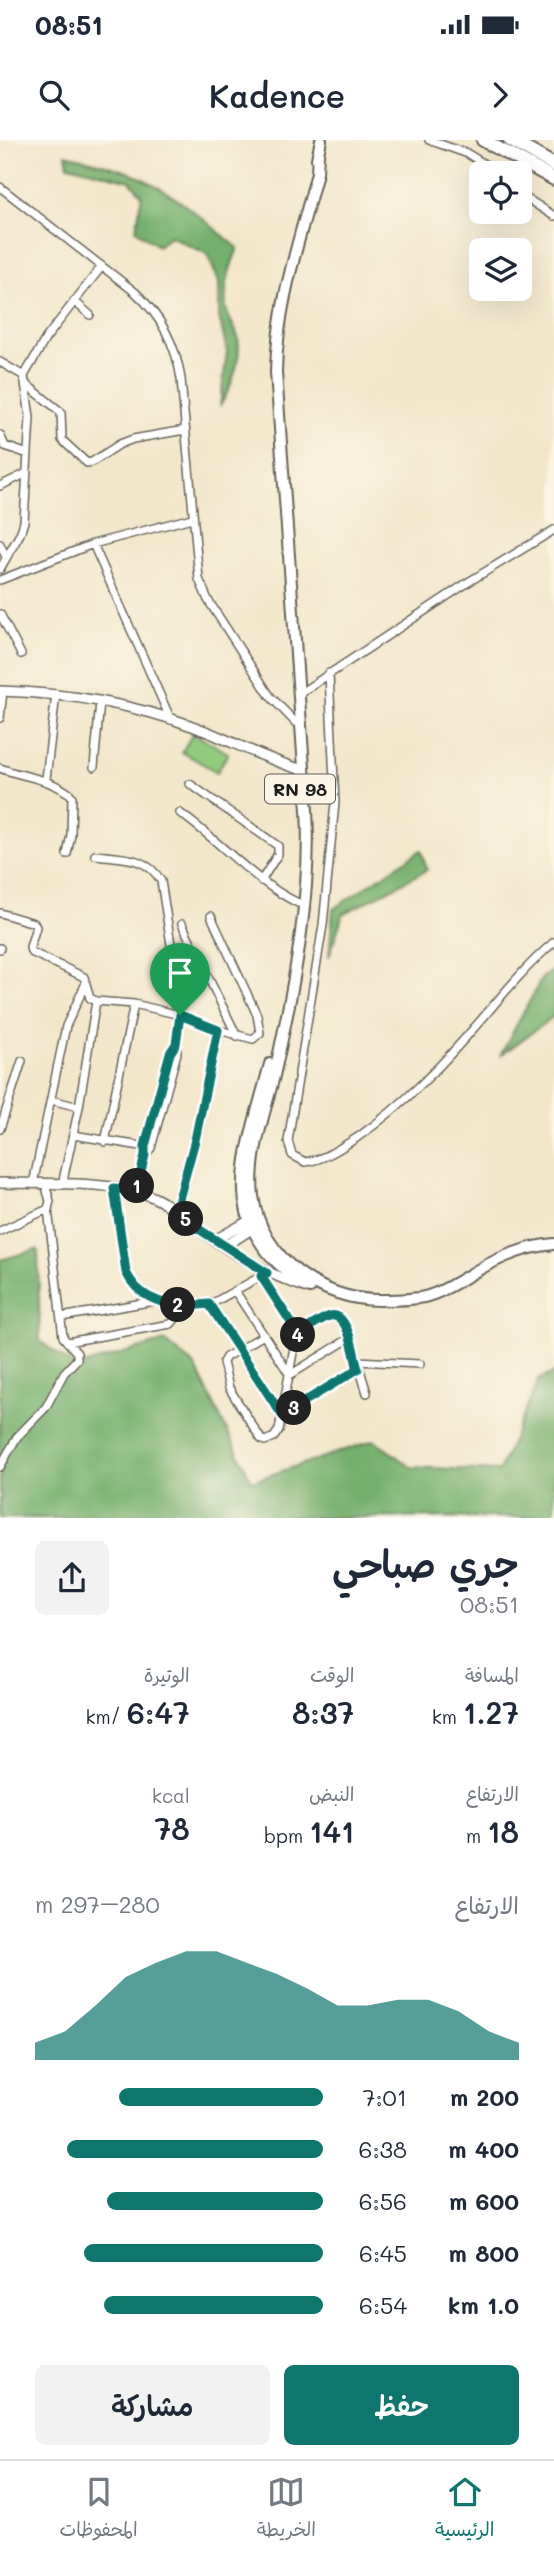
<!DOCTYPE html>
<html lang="ar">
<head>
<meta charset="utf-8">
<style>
	:root { --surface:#fff; --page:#f2f2f3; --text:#1f2937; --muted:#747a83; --line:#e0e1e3; --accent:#0f766e }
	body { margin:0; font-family:Mali,"Playpen Sans Arabic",sans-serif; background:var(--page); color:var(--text); direction:rtl; height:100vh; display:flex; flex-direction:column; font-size:26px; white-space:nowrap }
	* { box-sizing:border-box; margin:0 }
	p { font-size:23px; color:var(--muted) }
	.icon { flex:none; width:38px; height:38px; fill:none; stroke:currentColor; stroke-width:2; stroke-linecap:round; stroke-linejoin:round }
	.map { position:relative; height:1378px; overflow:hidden; direction:ltr }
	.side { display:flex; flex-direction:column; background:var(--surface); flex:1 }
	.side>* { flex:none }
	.tools { position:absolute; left:469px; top:21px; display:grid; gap:14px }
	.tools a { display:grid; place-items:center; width:63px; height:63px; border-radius:10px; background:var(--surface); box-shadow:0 7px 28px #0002; font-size:35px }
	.pin { position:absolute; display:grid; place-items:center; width:60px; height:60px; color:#fff; margin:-72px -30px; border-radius:50% 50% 50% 0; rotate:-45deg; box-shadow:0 0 7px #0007 }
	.pin .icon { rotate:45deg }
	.km { position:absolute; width:35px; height:35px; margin:-18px; border-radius:50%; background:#222; color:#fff; font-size:19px; line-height:35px; text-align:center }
	.round { display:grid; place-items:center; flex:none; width:74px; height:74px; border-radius:10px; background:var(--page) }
	.summary { display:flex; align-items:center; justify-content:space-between; height:119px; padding:0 35px }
	h1 { font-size:38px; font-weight:600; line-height:52px }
	.metrics { display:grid; grid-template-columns:repeat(3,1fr); gap:10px; height:119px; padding:7px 35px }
	.metrics div { display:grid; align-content:center }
	.metrics b { font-size:30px; font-weight:600 }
	.metrics small { font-size:19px; font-weight:400 }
	.metrics p { font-size:19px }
	.chart { height:196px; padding:14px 35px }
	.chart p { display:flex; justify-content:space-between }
	.chart svg { width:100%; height:126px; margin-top:7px; fill:var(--accent); opacity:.7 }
	.primary-button { display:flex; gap:14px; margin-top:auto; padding:14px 35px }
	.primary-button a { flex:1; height:80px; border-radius:10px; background:var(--accent); color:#fff; font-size:28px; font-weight:600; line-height:80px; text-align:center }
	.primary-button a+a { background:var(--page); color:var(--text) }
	ul { padding:0 35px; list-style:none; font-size:23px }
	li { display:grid; grid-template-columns:112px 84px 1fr; align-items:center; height:52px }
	li i { height:18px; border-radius:9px; background:var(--accent) }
	.status { display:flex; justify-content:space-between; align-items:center; height:49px; padding:0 35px; background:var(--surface); direction:ltr }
	.status svg { height:19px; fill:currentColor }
	header { display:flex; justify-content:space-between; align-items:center; height:91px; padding:0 35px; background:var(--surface); font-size:32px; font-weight:600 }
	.dock { display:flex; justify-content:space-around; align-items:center; height:98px; border-top:2px solid var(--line); background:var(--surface); font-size:19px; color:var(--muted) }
	.dock a { display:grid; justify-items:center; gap:4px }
	.dock .on { color:var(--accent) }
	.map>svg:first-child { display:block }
	.green { fill:#92cb7e; stroke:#57744d; stroke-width:2 }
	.forest { fill:#75af6d; stroke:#486644; stroke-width:2 }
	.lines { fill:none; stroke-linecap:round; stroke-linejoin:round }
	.minor-casing { stroke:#676359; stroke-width:10 }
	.tertiary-casing { stroke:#676359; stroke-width:12 }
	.primary-casing { stroke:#676359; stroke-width:14 }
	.motorway-casing { stroke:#676359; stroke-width:16 }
	.minor { stroke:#fff; stroke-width:7 }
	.tertiary { stroke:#fff; stroke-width:9 }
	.primary { stroke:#fff; stroke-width:10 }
	.motorway { stroke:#fff; stroke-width:12 }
	.route-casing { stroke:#fff; stroke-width:14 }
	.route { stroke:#0f766e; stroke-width:9 }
	.labels { text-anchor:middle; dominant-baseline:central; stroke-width:5; stroke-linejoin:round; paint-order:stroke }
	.shield { fill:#fcf5e5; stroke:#5f5d58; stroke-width:2 }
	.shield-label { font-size:18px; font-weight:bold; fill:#1c1c1c }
</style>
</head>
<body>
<div class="status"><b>08:51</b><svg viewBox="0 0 49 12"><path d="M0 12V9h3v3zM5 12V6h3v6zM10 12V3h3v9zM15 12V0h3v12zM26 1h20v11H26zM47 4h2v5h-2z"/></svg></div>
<header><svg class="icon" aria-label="forward" viewBox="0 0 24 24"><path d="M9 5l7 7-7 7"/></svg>Kadence<svg class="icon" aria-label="search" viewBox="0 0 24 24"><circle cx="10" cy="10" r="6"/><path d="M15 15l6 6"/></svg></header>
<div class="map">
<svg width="554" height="1378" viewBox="0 0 554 1378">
	<rect width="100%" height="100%" fill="#fcf5e5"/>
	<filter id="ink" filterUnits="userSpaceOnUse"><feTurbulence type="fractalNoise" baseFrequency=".0143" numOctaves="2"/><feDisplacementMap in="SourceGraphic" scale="14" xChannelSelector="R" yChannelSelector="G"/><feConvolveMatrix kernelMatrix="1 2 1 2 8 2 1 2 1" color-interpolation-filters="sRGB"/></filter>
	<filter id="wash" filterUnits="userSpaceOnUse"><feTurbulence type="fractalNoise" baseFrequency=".00686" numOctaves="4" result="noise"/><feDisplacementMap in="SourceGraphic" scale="28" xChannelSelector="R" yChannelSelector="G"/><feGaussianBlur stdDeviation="1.57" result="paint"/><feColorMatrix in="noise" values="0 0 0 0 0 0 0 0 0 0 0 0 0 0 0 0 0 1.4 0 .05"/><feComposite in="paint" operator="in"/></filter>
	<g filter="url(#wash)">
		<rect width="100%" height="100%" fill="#f3e7cb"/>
		<path class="green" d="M193 593 228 613 217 632 182 612Z"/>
		<path class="forest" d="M66 14C87 20 110 25 130 33 172 50 204 80 238 108 230 127 224 145 226 167 227 178 236 187 238 198 242 219 231 248 220 266L227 211 219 177V142L207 114 170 96 158 106 136 90 142 55 130 41 68 25Z
			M421 710 427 730 343 774 329 817 333 769Z
			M554 830V876L500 916 542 838Z
			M38 1109 40 1201 75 1227 165 1201 195 1226 252 1341 374 1300 411 1327 499 1331 539 1239 554 1233V1377L0 1378V1120Z"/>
	</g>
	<g filter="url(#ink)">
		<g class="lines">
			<defs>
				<path id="minor" d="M429 0 468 14 499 33
					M0 47 135 152C161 176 176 204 181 239L199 439 208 460 270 556 295 582
					M520 54 554 76
					M74 161 90 175
					M0 222 24 236 30 277 24 382 20 394 0 429
					M24 236 46 198 102 126
					M26 244 61 272 62 300 87 323 92 322 120 304 133 299 185 290
					M0 295 5 306 28 314
					M0 346 25 334
					M0 404 6 417
					M93 404 171 580
					M0 440 93 404 192 378
					M0 474 21 514
					M329 533 335 663 323 785 288 1001 292 1015 305 1022C324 1020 342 1007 358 997 405 964 444 923 481 880 504 853 527 825 554 802
					M299 554 470 441 554 390
					M0 578 3 551
					M94 627 100 562
					M0 628C26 638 47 637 70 654L72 657 71 695 67 714
					M46 639 56 554
					M190 644 278 706V714L261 741
					M180 673C221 702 253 741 298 763
					M95 715C119 718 146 715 161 741L181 868 176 904 177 913 151 1008 145 1015
					M0 773 34 783 36 787 30 807 31 812 84 837 90 858 96 861 134 864 180 875 211 888 253 899 260 893 257 875 211 776
					M182 784 237 896
					M0 809V808
					M51 960 79 967
					M0 989 22 921
					M73 995 147 1007
					M105 1002 134 864
					M33 1044 66 886 86 843
					M62 1045 79 967 96 861
					M114 1048 126 1132 133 1143 155 1161 171 1165 211 1164 265 1134
					M136 1052 145 1015V1006L170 913 175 904
					M176 1070 195 1000 218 890
					M0 1091 48 1069 50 1061 45 1044
					M261 1136 292 1184 296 1196 279 1290 274 1297 265 1301 261 1299 229 1248 223 1222 226 1217 264 1195
					M235 1151 290 1235 350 1198
					M209 1164 282 1275 358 1229
					M61 1177 155 1161
					M296 1196 329 1176 338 1177 348 1191 367 1253
					M67 1202 171 1184 187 1165
					M356 1221 420 1224
					M0 1327 17 1297 46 1267 64 1233 77 1219V1213L63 1197 48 1069"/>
				<path id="tertiary" d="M0 551C66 553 133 564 195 587 230 600 264 619 300 629
					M0 1043C44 1044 116 1040 155 1058 170 1065 181 1076 194 1086 229 1112 266 1134 307 1148
					M215 1100 256 1077
					M225 1106 258 1085"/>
				<path id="primary" d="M318 13 317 33C300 99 277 163 276 232L307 670C312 753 294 846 276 927 267 969 248 1013 253 1056 261 1118 321 1161 381 1160 396 1160 414 1160 428 1156 442 1152 454 1144 466 1137 494 1120 521 1107 554 1104
					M317 19 321 0
					M270 924C246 1018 211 1085 310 1148"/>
				<path id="motorway" d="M483 0 554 39
					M510 0 554 25"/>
			</defs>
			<use href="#minor" class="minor-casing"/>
			<use href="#tertiary" class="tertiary-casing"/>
			<use href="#primary" class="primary-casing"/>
			<use href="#motorway" class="motorway-casing"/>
			<use href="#minor" class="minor"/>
			<use href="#tertiary" class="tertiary"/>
			<use href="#primary" class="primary"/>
			<use href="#motorway" class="motorway"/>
		</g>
	</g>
	<g class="lines" filter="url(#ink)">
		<defs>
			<path id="route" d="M180 875 218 890 195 1000 176 1070 194 1086 267 1133 261 1136 292 1184 296 1196C306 1190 319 1179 330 1176 348 1171 354 1214 357 1226L358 1229 282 1275 209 1164C178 1168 141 1165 126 1132L114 1048 136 1052 145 1015V1006L170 913 176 904Z"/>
		</defs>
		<use href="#route" class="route-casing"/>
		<use href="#route" class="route"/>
	</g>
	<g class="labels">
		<rect class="shield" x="265" y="634.5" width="70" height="29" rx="5"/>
		<g class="shield-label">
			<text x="300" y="649">RN 98</text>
		</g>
	</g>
</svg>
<div class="tools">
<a><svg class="icon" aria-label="locate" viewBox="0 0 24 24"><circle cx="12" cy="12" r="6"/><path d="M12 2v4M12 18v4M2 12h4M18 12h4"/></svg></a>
<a><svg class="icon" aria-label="layers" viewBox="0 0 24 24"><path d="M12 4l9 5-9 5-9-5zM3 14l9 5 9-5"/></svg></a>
</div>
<div class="pin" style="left:180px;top:875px;background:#1e9e55"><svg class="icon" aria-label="arrive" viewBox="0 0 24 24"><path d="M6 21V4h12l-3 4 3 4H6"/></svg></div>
<b class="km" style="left:137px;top:1046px">1</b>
<b class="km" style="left:178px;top:1165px">2</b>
<b class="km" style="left:294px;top:1268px">3</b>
<b class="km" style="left:298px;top:1195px">4</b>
<b class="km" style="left:186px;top:1079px">5</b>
</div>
<section class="side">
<div class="summary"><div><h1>جري صباحي</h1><p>08:51</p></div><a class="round"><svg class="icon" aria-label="share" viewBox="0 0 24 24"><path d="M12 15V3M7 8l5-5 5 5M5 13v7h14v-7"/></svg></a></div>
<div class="metrics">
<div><p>المسافة</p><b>1.27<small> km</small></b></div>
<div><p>الوقت</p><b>8:37</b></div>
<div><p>الوتيرة</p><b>6:47<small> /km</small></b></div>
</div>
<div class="metrics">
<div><p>الارتفاع</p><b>18<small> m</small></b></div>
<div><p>النبض</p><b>141<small> bpm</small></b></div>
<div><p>kcal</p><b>78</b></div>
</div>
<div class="chart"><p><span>الارتفاع</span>280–297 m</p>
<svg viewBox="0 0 160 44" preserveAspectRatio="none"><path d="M0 44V38L10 34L20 25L30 15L40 10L50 6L60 6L70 10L80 14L90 19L100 25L110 25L120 23L130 23L140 27L150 34L160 38V44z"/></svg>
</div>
<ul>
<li><b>200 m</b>7:01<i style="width:71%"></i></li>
<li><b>400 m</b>6:38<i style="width:89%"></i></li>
<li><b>600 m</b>6:56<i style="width:75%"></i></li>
<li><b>800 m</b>6:45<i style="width:83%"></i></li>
<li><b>1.0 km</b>6:54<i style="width:76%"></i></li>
</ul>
<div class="primary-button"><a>حفظ</a><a>مشاركة</a></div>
</section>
<nav class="dock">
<a class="on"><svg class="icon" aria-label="home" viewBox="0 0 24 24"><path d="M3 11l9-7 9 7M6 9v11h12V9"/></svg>الرئيسية</a>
<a><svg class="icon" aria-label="map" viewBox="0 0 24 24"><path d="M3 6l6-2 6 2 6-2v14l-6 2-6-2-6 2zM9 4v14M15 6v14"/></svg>الخريطة</a>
<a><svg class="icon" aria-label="saved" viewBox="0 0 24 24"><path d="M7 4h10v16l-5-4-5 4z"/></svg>المحفوظات</a>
</nav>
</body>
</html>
